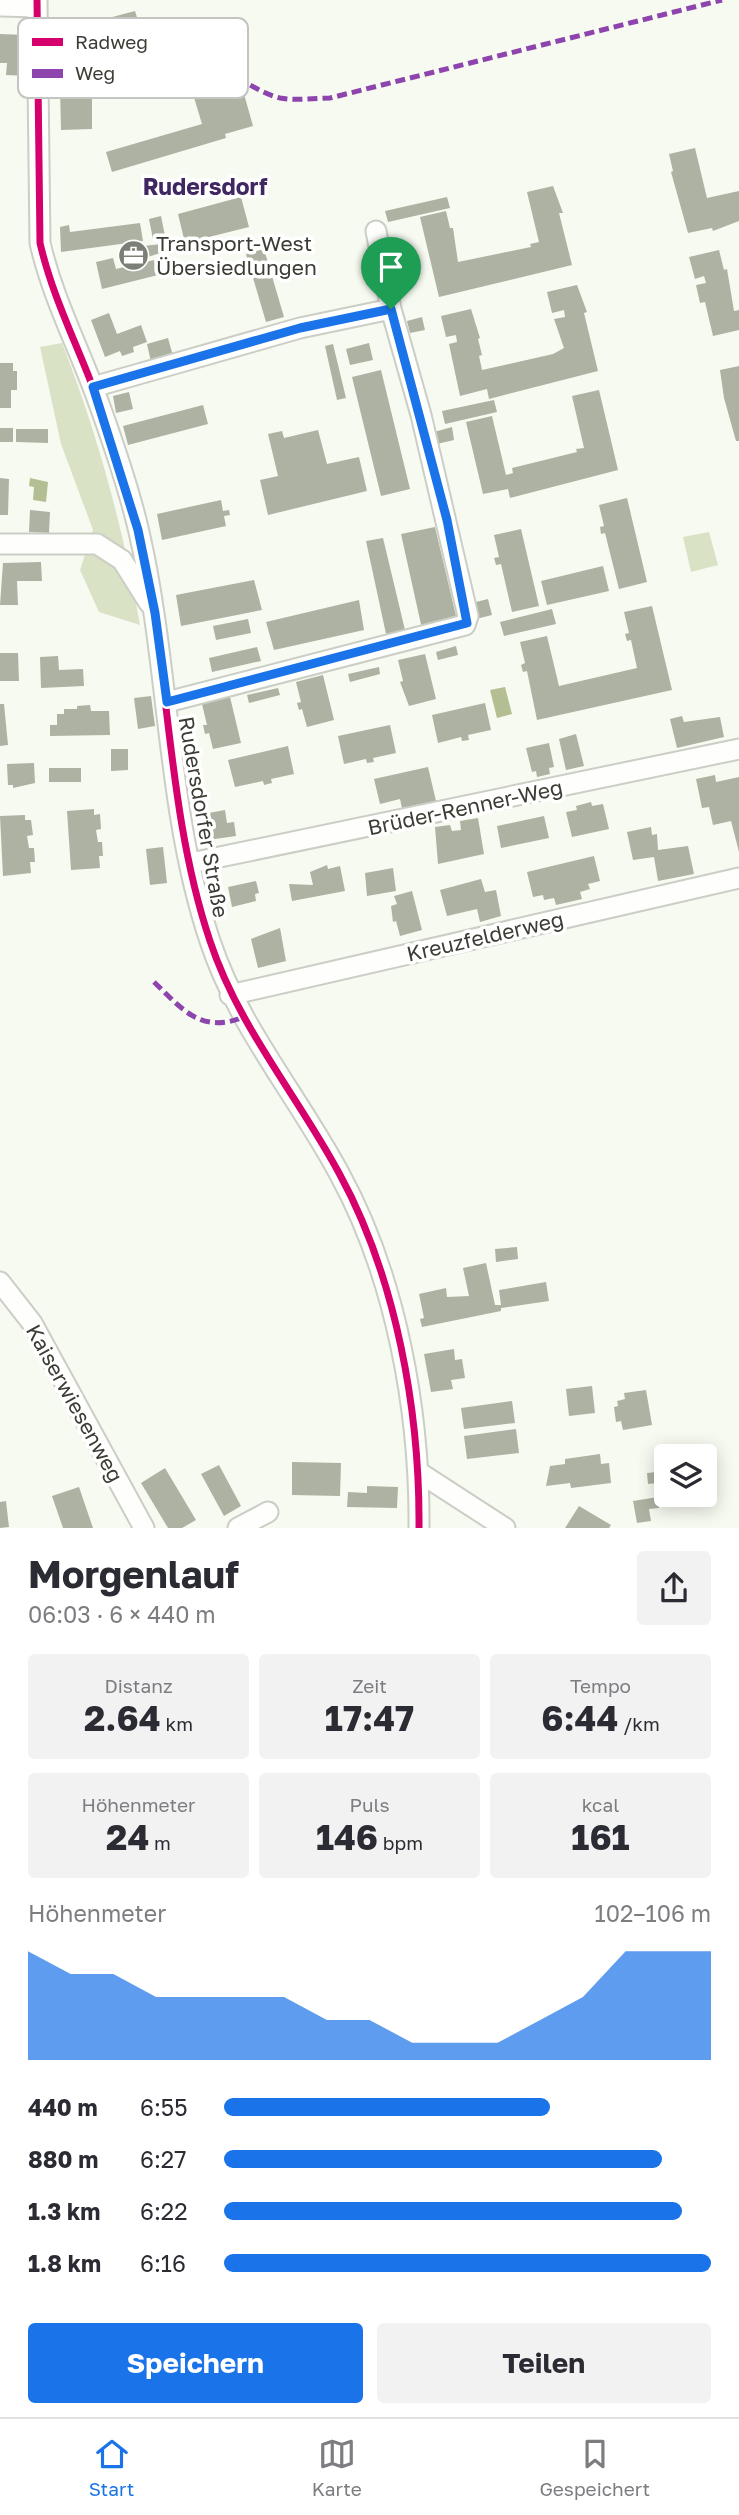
<!DOCTYPE html>
<html lang="de">
<head>
<meta charset="utf-8">
<style>
	:root { --surface:#fff; --page:#f2f2f3; --text:#2b2b33; --muted:#7c7c81; --line:#e1e1e2; --accent:#1a73e8 }
	body { margin:0; font-family:"Golos Text",sans-serif; background:var(--page); color:var(--text); height:100vh; display:flex; flex-direction:column; font-size:26px; white-space:nowrap }
	* { box-sizing:border-box; margin:0 }
	p { font-size:23px; color:var(--muted) }
	.icon { flex:none; width:38px; height:38px; fill:none; stroke:currentColor; stroke-width:2; stroke-linecap:round; stroke-linejoin:round }
	.map { position:relative; height:1528px; overflow:hidden }
	.panel { display:flex; flex-direction:column; background:var(--surface); flex:1 }
	.panel>* { flex:none }
	.buttons { position:absolute; left:654px; top:1444px; display:grid; gap:14px }
	.buttons a { display:grid; place-items:center; width:63px; height:63px; border-radius:7px; background:var(--surface); box-shadow:0 4px 18px #0003; font-size:35px }
	.pin { position:absolute; display:grid; place-items:center; width:60px; height:60px; color:#fff; margin:-72px -30px; border-radius:50% 50% 50% 0; rotate:-45deg; box-shadow:0 0 7px #0007 }
	.pin .icon { rotate:45deg }
	.round { display:grid; place-items:center; flex:none; width:74px; height:74px; border-radius:7px; background:var(--page) }
	.overview { display:flex; align-items:center; justify-content:space-between; height:119px; padding:0 28px }
	h1 { font-size:38px; font-weight:700; line-height:52px }
	.metrics { display:grid; grid-template-columns:repeat(3,1fr); gap:10px; height:119px; padding:7px 28px }
	.metrics div { display:grid; align-content:center; border-radius:7px; background:var(--page); text-align:center }
	.metrics b { font-size:35px; font-weight:700 }
	.metrics small { font-size:19px; font-weight:400 }
	.metrics p { font-size:19px }
	.chart { height:196px; padding:14px 28px }
	.chart p { display:flex; justify-content:space-between }
	.chart svg { width:100%; height:126px; margin-top:7px; fill:var(--accent); opacity:.7 }
	.action { display:flex; gap:14px; margin-top:auto; padding:14px 28px }
	.action a { flex:1; height:80px; border-radius:7px; background:var(--accent); color:#fff; font-size:28px; font-weight:700; line-height:80px; text-align:center }
	.action a+a { background:var(--page); color:var(--text) }
	ul { padding:0 28px; list-style:none; font-size:23px }
	li { display:grid; grid-template-columns:112px 84px 1fr; align-items:center; height:52px }
	li i { height:18px; border-radius:9px; background:var(--accent) }
	.tab-bar { display:flex; justify-content:space-around; align-items:center; height:98px; border-top:2px solid var(--line); background:var(--surface); font-size:19px; color:var(--muted) }
	.tab-bar a { display:grid; justify-items:center; gap:4px }
	.tab-bar .selected { color:var(--accent) }
	.map>svg:first-child { display:block }
	.green { fill:#dae2c6 }
	.water { fill:#b3be92 }
	.building { fill:#aeb2a2 }
	.lines { fill:none; stroke-linecap:round; stroke-linejoin:round }
	.minor-casing { stroke:#cbcec5; stroke-width:23 }
	.minor { stroke:#fefefd; stroke-width:19 }
	.quiet { stroke:#8e44ad; stroke-width:5; stroke-dasharray:10 5; stroke-linecap:butt }
	.cycleway-casing { stroke:#fff; stroke-width:11 }
	.cycleway { stroke:#d6006c; stroke-width:7 }
	.route-casing { stroke:#fff; stroke-width:14 }
	.route { stroke:#1a73e8; stroke-width:9 }
	.labels { text-anchor:middle; dominant-baseline:central; stroke-width:7; stroke-linejoin:round; paint-order:stroke }
	.poi-label { font-size:21px; fill:#3a3d33; stroke:#fff; text-anchor:start }
	.street-label { font-size:21px; fill:#3a3d33; stroke:#fff }
	.neighbourhood-label { font-size:23px; font-weight:bold; fill:#402761; stroke:#fff }
	.key { fill:#fff; stroke:#c4c5c2; stroke-width:2 }
	.key-label { font-size:19px; fill:#3a3d33 }
</style>
</head>
<body>
<div class="map">
<svg width="739" height="1528" viewBox="0 0 739 1528">
	<rect width="100%" height="100%" fill="#f7faf0"/>
	<path class="green" d="M62 343C98 435 123 527 140 625L99 612 80 570 93 530 61 444 40 347Z
		M709 532 718 565 691 572 683 537Z"/>
	<path class="water" d="M30 478 48 482 46 502 33 500 34 487 29 486Z
		M505 687 512 714 497 718 490 690Z"/>
	<path class="building" d="M135 11 140 27 66 49 61 31 78 26 77 21 84 19 86 24Z
		M198 17 207 47 192 52 183 22Z
		M0 34 26 35 24 53 30 54 28 76 6 75 7 63H0Z
		M206 65 215 95 242 87 253 126 225 134 226 138 112 172 106 152 202 124 186 71Z
		M92 87V129L61 130 60 88Z
		M695 148 707 198 739 191V221L713 231 712 228 688 233 671 172 673 171 669 154Z
		M553 186 563 213H559L572 265 439 297 420 217 446 211 450 228H453L458 262 531 247 530 244 539 242 527 192Z
		M241 197 249 227 185 243 178 214Z
		M447 197 450 208 388 222 385 211Z
		M161 216 165 236 153 239 149 219Z
		M140 223 143 241 61 252 60 227 69 225 70 232Z
		M162 244 163 252 145 258 143 246Z
		M264 249 284 317 266 322 246 254Z
		M719 250 724 270 727 269 734 311 739 310V330L713 336 705 302 700 303 696 285 706 283 704 276 695 279 689 257Z
		M113 258 116 269 154 260 158 275 102 289 96 262Z
		M577 285 587 312 584 313 598 371 489 399 487 389 460 396 449 344 457 342 456 335 446 337 441 316 471 309 480 338 478 339 482 355 479 356 482 370 553 354 564 348 554 319 565 317 564 310 552 313 547 292Z
		M109 313 117 334 141 325 147 342 133 347 134 352 122 356 120 351 105 357 91 320Z
		M422 317 425 330 410 333 407 321Z
		M168 338 173 356 151 362 147 344Z
		M369 343 373 360 350 365 346 349Z
		M333 344 346 398 337 400 325 346Z
		M0 363H13V371H17V390H11V408H0Z
		M739 366V441H736L724 398 720 370Z
		M381 370 410 489 381 496 352 377Z
		M599 390 618 470 510 498 508 489 483 494 466 422 492 416 506 475 513 473 512 468 577 452 576 449 584 448 572 396Z
		M129 392 133 409 116 413 113 396Z
		M494 400 497 412 445 424 442 411Z
		M203 405 208 424 128 445 123 426Z
		M452 427 454 440 437 444 434 432Z
		M0 428H13V442H0Z
		M16 429H48V443L16 442Z
		M318 430 327 464 359 457 367 491 268 515 260 480 278 476 268 434 282 431 284 438Z
		M0 478 9 479 8 515H0Z
		M627 498 647 582 619 589 605 533 601 534 600 527 604 526 599 505Z
		M221 500 223 511 229 510 230 515 224 516 226 526 162 540 157 514Z
		M30 510 50 512 49 533 29 532Z
		M435 527 457 620 422 629 401 534Z
		M521 529 539 606 512 612 501 564 496 565 494 558 499 557 494 535Z
		M383 538 405 630 386 634 366 541Z
		M41 562 42 581H17L18 605H0L3 563Z
		M603 566 609 591 547 605 541 581Z
		M254 580 262 610 181 626 176 595Z
		M488 599 492 615 476 619 472 603Z
		M359 600 364 630 274 650 266 622Z
		M652 606 672 690 537 720 527 671 523 672 521 665 525 663 520 642 547 636 559 686 637 668 631 640 627 641 625 634 629 633 624 612Z
		M552 609 556 624 504 636 500 622Z
		M248 619 251 633 216 640 213 626Z
		M456 646 458 655 438 660 436 652Z
		M257 647 261 661 212 672 209 658Z
		M0 653H18L19 681H0Z
		M425 654 436 699 409 706 400 682 403 681 398 660Z
		M58 656 59 670 83 669 84 686 41 688 40 657Z
		M379 667 380 674 350 682 348 674Z
		M323 675 334 720 307 727 302 709 299 710 297 703 301 702 296 682Z
		M278 688 280 695 249 703 247 695Z
		M151 696 155 726 138 729 134 698Z
		M230 697 241 743 213 749 209 733 205 734 203 725H207L202 704Z
		M485 703 491 730 468 735 469 740 462 741 461 737 438 743 432 715Z
		M0 704H4L8 745 0 746Z
		M90 705 91 711H109L110 735 50 736V725H57V714H64V709H77V706Z
		M682 716 684 722 720 717 724 737 677 748 670 719Z
		M390 725 396 753 373 758 374 762 367 763 366 759 344 764 338 736Z
		M576 734 584 766 566 770 559 739Z
		M549 743 554 767 549 768 550 774 537 777 536 771 532 772 526 748Z
		M288 746 294 774 271 779 272 783 264 785 263 781 235 787 228 760Z
		M111 749H128V770L111 771Z
		M34 763 35 783 13 788V785H8L7 764Z
		M428 767 436 801 402 808 400 799 380 804 374 779Z
		M49 768H81V782H49Z
		M715 775 716 782 739 777V852L731 821 713 825 709 807 702 808 696 779Z
		M591 802 592 806 603 804 609 829 572 837 566 812 577 810 576 806Z
		M94 809V815L100 814 101 829 96 830 98 842H102L103 856H99L100 868 71 870 67 811Z
		M225 810 227 823 234 822 236 836 208 840 203 814Z
		M25 815V820H31L33 835 27 836 29 848H34L35 862H30L31 873 3 876 0 816Z
		M544 816 549 838 501 848 497 826Z
		M478 818 484 854 438 864 435 827 450 825 452 831 461 830 460 821Z
		M651 827 652 835 657 834 658 850 688 846 694 874 658 881 654 857 633 860 627 832Z
		M163 847 167 883 150 885 146 849Z
		M594 856 600 881 588 884 590 889 580 892 582 899 556 905 554 898 544 900 543 895 533 897 527 872Z
		M327 865 328 869 340 866 345 891 292 901 289 884 313 885 310 872Z
		M393 868 396 891 367 896 365 873Z
		M481 879 485 892 496 890 501 916 480 922 477 909 447 916 440 890Z
		M256 881 259 893 255 894 256 901 232 907 228 887Z
		M412 891 422 930 400 936 396 921 393 922 391 906 397 904 394 896Z
		M280 928 286 961 258 968 251 939Z
		M517 1247 518 1259 496 1262 495 1249Z
		M486 1263 495 1305H501L499 1290 546 1282 549 1301 501 1308V1311L422 1327 420 1319 424 1318 419 1294 446 1288 447 1297 469 1296 463 1268Z
		M454 1349 455 1360 462 1359 465 1378 451 1380 453 1389 431 1392 424 1354Z
		M592 1386 595 1413 569 1416 566 1389Z
		M646 1390 652 1425 623 1430 621 1421 616 1422 614 1407 618 1406 617 1401 625 1399 624 1393Z
		M512 1401 515 1423 464 1429 461 1408Z
		M516 1429 519 1453 467 1459 464 1436Z
		M600 1454 601 1464 609 1463 611 1483 571 1488 570 1483 546 1486 550 1466 565 1464V1459Z
		M292 1462 341 1463 340 1496 292 1495Z
		M219 1465 241 1506 224 1516 201 1474Z
		M165 1468 196 1520 182 1528H168L141 1483Z
		M657 1472 658 1483 648 1484 647 1473Z
		M367 1486 398 1487 397 1508 347 1507 348 1492 367 1493Z
		M79 1487 93 1528H63L52 1496Z
		M658 1497 659 1508 649 1509 651 1521 637 1523 633 1501Z
		M6 1501 9 1527 0 1528V1502Z
		M579 1506 611 1525 609 1528H565Z"/>
	<g class="lines">
		<defs>
			<path id="minor" d="M37 0 40 243C52 295 75 340 94 390 111 436 128 484 139 532 170 667 166 810 210 941 238 1026 297 1095 339 1173 396 1277 420 1411 419 1528
				M0 6 36 7
				M376 231 391 309
				M93 387 300 328 391 309 421 415 468 616 465 625 167 702
				M0 544H97L122 560 149 603
				M191 863 739 749
				M230 995 739 878
				M0 1282 32 1323 144 1528
				M420 1473 505 1528
				M238 1528 268 1512"/>
		</defs>
		<use href="#minor" class="minor-casing"/>
		<use href="#minor" class="minor"/>
		<path class="quiet" d="M157 80C198 32 238 88 280 98 296 101 315 98 330 98L722 0
			M154 982C183 1010 201 1034 244 1017"/>
		<defs>
			<path id="cycleway" d="M37 0 40 243C52 295 75 340 94 390 111 436 128 484 139 532 170 667 166 810 210 941 238 1026 297 1095 339 1173 396 1277 420 1411 419 1528
				M93 387 300 328 391 309 421 415 468 616 465 625 167 702"/>
		</defs>
		<use href="#cycleway" class="cycleway-casing"/>
		<use href="#cycleway" class="cycleway"/>
	</g>
	<g class="lines">
		<defs>
			<path id="route" d="M391 309 447 520 467 623 167 702 155 613 138 530 93 387 300 328Z"/>
		</defs>
		<use href="#route" class="route-casing"/>
		<use href="#route" class="route"/>
	</g>
	<defs>
		<symbol id="office-disc" viewBox="-11 -11 22 22"><circle r="9.5" fill="#7c7f75" stroke="#fff"/><path d="M-6-3h4V-5.5h4V-3h4V5H-6ZM-1-4.5V-3h2v-1.5ZM-6 0V1H6V0Z" fill="#fff"/></symbol>
	</defs>
	<g fill-rule="evenodd">
		<use href="#office-disc" x="116" y="238" width="35" height="35"/>
	</g>
	<g class="labels">
		<g class="poi-label">
			<text x="156" y="243">Transport-West<tspan x="156" dy="24">Übersiedlungen</tspan></text>
		</g>
		<g class="street-label">
			<text transform="translate(465 807) rotate(-12)">Brüder-Renner-Weg</text>
			<text transform="translate(204 817) rotate(80)">Rudersdorfer Straße</text>
			<text transform="translate(485 936) rotate(-13)">Kreuzfelderweg</text>
			<text transform="translate(75 1403) rotate(61)">Kaiserwiesenweg</text>
		</g>
		<g class="neighbourhood-label">
			<text x="205" y="186">Rudersdorf</text>
		</g>
	</g>
	<rect x="18" y="18" width="230" height="80" rx="10" class="key"/>
	<rect x="32" y="38" width="31" height="8" fill="#d6006c"/>
	<rect x="32" y="69" width="31" height="9" fill="#8e44ad"/>
	<g class="key-label">
		<text x="75" y="49">Radweg</text>
		<text x="75" y="80">Weg</text>
	</g>
</svg>
<div class="buttons">
<a><svg class="icon" aria-label="layers" viewBox="0 0 24 24"><path d="M12 4l9 5-9 5-9-5zM3 14l9 5 9-5"/></svg></a>
</div>
<div class="pin" style="left:391px;top:309px;background:#1e9e55"><svg class="icon" aria-label="arrive" viewBox="0 0 24 24"><path d="M6 21V4h12l-3 4 3 4H6"/></svg></div>
</div>
<section class="panel">
<div class="overview"><div><h1>Morgenlauf</h1><p>06:03 · 6 × 440 m</p></div><a class="round"><svg class="icon" aria-label="share" viewBox="0 0 24 24"><path d="M12 15V3M7 8l5-5 5 5M5 13v7h14v-7"/></svg></a></div>
<div class="metrics">
<div><p>Distanz</p><b>2.64<small> km</small></b></div>
<div><p>Zeit</p><b>17:47</b></div>
<div><p>Tempo</p><b>6:44<small> /km</small></b></div>
</div>
<div class="metrics">
<div><p>Höhenmeter</p><b>24<small> m</small></b></div>
<div><p>Puls</p><b>146<small> bpm</small></b></div>
<div><p>kcal</p><b>161</b></div>
</div>
<div class="chart"><p><span>Höhenmeter</span>102–106 m</p>
<svg viewBox="0 0 160 44" preserveAspectRatio="none"><path d="M0 44V6L10 14L20 14L30 22L40 22L50 22L60 22L70 30L80 30L90 38L100 38L110 38L120 30L130 22L140 6L150 6L160 6V44z"/></svg>
</div>
<ul>
<li><b>440 m</b>6:55<i style="width:67%"></i></li>
<li><b>880 m</b>6:27<i style="width:90%"></i></li>
<li><b>1.3 km</b>6:22<i style="width:94%"></i></li>
<li><b>1.8 km</b>6:16<i style="width:100%"></i></li>
</ul>
<div class="action"><a>Speichern</a><a>Teilen</a></div>
</section>
<nav class="tab-bar">
<a class="selected"><svg class="icon" aria-label="home" viewBox="0 0 24 24"><path d="M3 11l9-7 9 7M6 9v11h12V9"/></svg>Start</a>
<a><svg class="icon" aria-label="map" viewBox="0 0 24 24"><path d="M3 6l6-2 6 2 6-2v14l-6 2-6-2-6 2zM9 4v14M15 6v14"/></svg>Karte</a>
<a><svg class="icon" aria-label="saved" viewBox="0 0 24 24"><path d="M7 4h10v16l-5-4-5 4z"/></svg>Gespeichert</a>
</nav>
</body>
</html>
